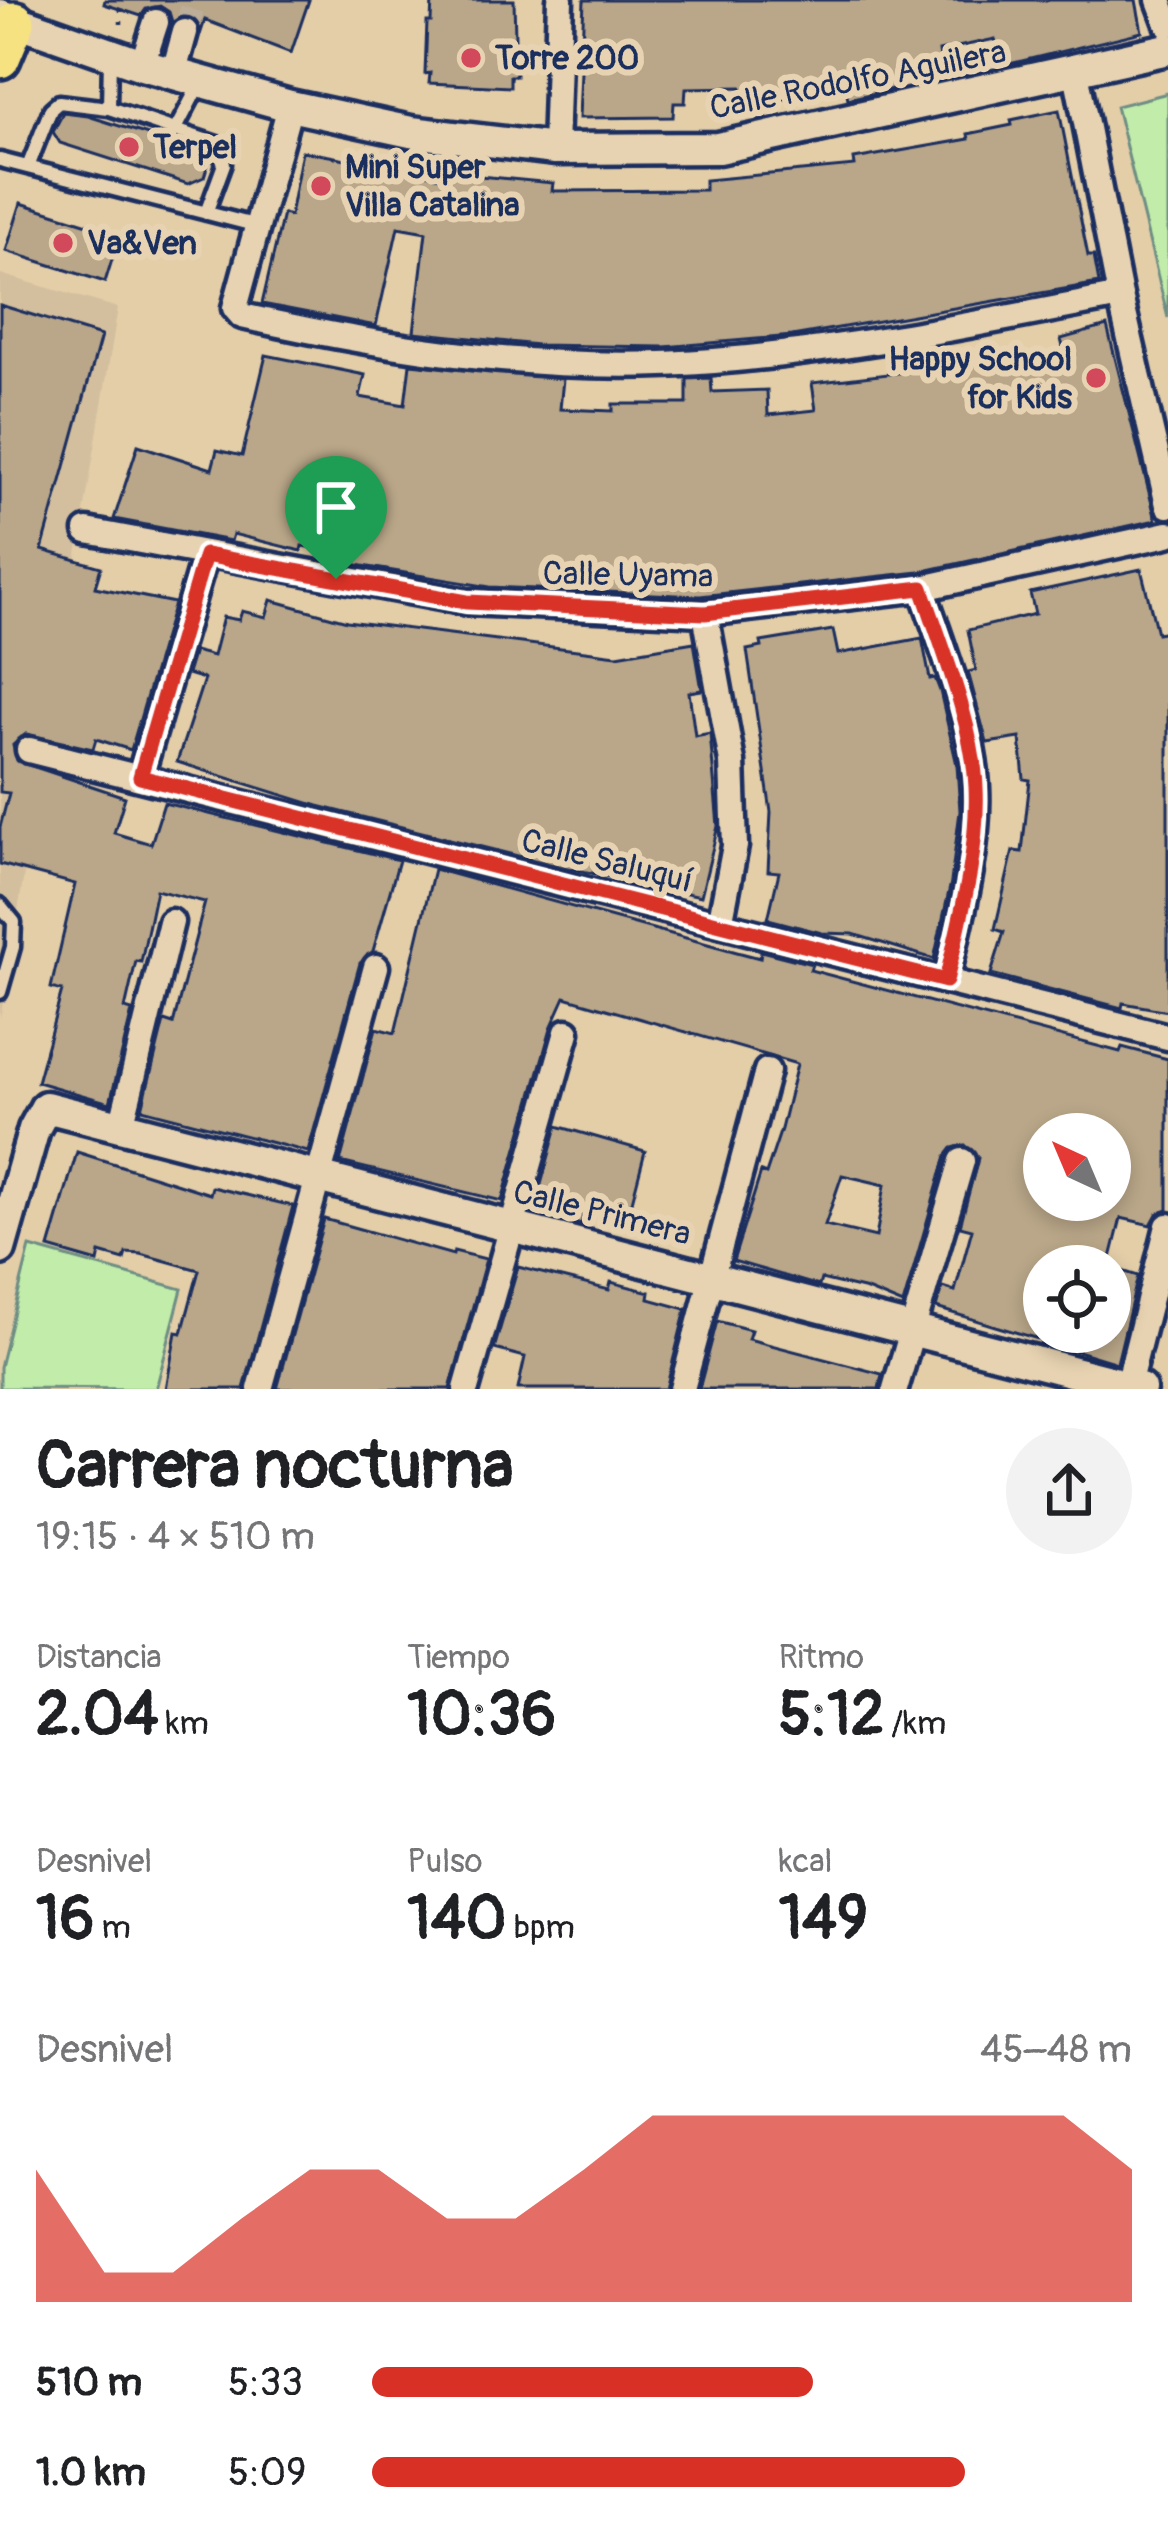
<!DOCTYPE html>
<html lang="es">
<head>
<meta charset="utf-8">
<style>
	:root { --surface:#fff; --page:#f2f2f2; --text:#202124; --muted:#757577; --accent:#d93025 }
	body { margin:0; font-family:Pangolin,sans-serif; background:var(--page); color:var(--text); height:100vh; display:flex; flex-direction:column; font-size:45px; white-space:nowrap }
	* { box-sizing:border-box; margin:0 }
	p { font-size:39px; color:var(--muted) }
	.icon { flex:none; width:66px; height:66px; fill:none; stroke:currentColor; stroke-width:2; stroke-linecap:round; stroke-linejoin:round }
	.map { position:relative; height:1389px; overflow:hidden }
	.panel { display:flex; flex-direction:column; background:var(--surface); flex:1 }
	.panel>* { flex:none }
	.needle { width:78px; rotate:316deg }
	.controls { position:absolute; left:1023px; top:1113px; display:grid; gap:24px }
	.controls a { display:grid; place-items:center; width:108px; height:108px; border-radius:50%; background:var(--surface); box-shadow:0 6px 18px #0003; font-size:60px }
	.pin { position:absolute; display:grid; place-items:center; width:102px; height:102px; color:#fff; margin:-123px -51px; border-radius:50% 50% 50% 0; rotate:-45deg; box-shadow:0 0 12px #0007 }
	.pin .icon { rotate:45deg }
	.round { display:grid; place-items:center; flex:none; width:126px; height:126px; border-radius:63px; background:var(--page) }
	.overview { display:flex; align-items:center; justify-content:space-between; height:204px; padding:0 36px }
	h1 { font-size:66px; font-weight:800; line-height:90px }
	.figures { display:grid; grid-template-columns:repeat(3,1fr); gap:18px; height:204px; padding:12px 36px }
	.figures div { display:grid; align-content:center }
	.figures b { font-size:60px; font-weight:800 }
	.figures small { font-size:33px; font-weight:400 }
	.figures p { font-size:33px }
	.chart { height:336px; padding:24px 36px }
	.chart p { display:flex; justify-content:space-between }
	.chart svg { width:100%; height:216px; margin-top:12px; fill:var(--accent); opacity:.7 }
	ul { padding:0 36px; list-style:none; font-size:39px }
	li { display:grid; grid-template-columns:192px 144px 1fr; align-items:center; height:90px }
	li i { height:30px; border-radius:15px; background:var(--accent) }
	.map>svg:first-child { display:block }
	.built { fill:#d3bf9e }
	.green { fill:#c1eca9; stroke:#6e8e84; stroke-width:3 }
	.building { fill:#baa789; stroke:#1b2f5e; stroke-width:3; fill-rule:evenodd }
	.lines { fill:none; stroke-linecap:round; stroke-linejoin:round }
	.minor-tunnel { stroke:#bcae99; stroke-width:24; stroke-dasharray:24 12; stroke-linecap:butt }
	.service-casing { stroke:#1b2f5e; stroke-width:21 }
	.minor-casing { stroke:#1b2f5e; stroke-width:33 }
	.tertiary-casing { stroke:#1b2f5e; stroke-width:39 }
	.primary-casing { stroke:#1b2f5e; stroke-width:48 }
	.path { stroke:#1b2f5e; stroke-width:4.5; stroke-dasharray:3 9; stroke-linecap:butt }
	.service { stroke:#e7d3b1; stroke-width:12 }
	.minor { stroke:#e7d3b1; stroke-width:24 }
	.tertiary { stroke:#e7d3b1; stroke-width:30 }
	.primary { stroke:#f6e281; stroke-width:39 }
	.route-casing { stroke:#fff; stroke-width:24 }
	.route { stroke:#d93025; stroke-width:15 }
	.poi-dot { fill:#d1495b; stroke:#e7d3b1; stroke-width:4.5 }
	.labels { text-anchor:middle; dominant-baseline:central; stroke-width:12; stroke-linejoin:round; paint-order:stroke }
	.poi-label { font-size:33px; font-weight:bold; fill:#1b2f5e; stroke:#e7d3b1; text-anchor:start }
	.street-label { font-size:33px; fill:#1b2f5e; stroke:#e7d3b1 }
</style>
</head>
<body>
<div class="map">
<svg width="1168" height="1389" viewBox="0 0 1168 1389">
	<rect width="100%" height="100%" fill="#e4cea8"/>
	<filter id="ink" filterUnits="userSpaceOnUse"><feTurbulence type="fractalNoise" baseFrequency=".00833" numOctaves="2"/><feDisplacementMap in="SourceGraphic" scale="24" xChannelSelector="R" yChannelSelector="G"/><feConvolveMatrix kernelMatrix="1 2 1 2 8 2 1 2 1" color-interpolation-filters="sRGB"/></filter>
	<g filter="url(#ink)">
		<path class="built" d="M0 274 118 308 0 1019Z"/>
		<path class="green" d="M1168 93V318L1116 106Z
			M30 1247 182 1289 156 1389 0 1388V1367Z"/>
		<path class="building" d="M105 0H309L291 53 205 20 201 32 191 17 172 22 169 12 160 6 146 9 141 16 104 4Z
			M432 0H514L516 76H510V87L429 83 430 73 425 74 427 22H431Z
			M584 0H1136L1142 32 1001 66 995 39 939 51 940 59 930 61 932 72 895 80 897 88 848 99 846 89 743 106 741 87 686 88 685 103H674L673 117 579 118Z
			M1059 110 1088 256H1094L1099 283 792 336 664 347 537 345 414 332 426 232 398 227 376 326 262 304 283 214 290 216 302 151 357 161 358 157 448 179V173L553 183 552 191 705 190V180L855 166 854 159 969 139 968 134 1012 125 1011 120Z
			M63 113 88 116 199 151 208 164 204 177 188 184 60 143 53 132Z
			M21 203 120 234 105 282 6 251Z
			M0 305 101 336 42 550 101 567 95 587 174 603 131 750 96 739 93 749 26 734 13 745 17 761 125 797 114 833 151 844 164 803 399 860 373 951 360 963 308 1152 142 1109 164 1021 173 1024 205 902 156 890 141 962 136 961 125 1009 132 1011 110 1103 37 1082 62 991 51 988 75 884 0 864V827L9 793 0 792Z
			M1107 326 1156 520 919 572 700 596 490 587 351 564 352 554 302 546 301 551 233 534 231 541 114 519 138 445 212 469 217 450 242 456 266 355 365 375 360 397 405 405 410 364 563 379 560 409 613 411V404H687V379L711 378 712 392 767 390 768 415 816 410 812 383 1014 359 1016 371 1066 359 1061 339Z
			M1141 569 1157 633 1168 631V1011L1123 1003 1122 1008 991 974 1004 932 995 929 1013 851 1022 852 1030 780 1024 779 1020 738 987 743 968 672 976 670 968 630 1035 614 1030 593Z
			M271 600 347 621 617 655 694 642 702 690 689 692 695 736 710 733 718 826 701 896 558 866 318 806 177 762 204 679 187 674 194 651 213 656 223 617 239 620 242 611 266 617Z
			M833 630 838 654 922 638 930 679 935 678 940 691 957 765 960 811 951 882 934 959 853 934 822 933 768 919 779 872 768 871 771 812 747 650 762 647 761 642Z
			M434 869 737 952 760 958 761 951 812 964 810 970 1120 1052 1122 1047 1168 1059V1210L1157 1214 1151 1225 1121 1218 1109 1266H1044V1332H1110V1267L1138 1276 1117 1363 936 1308 942 1287 955 1291 972 1229 960 1226 978 1158 965 1145 952 1148 946 1156 903 1305 867 1290 821 1279 819 1286 733 1261 761 1172 766 1174 781 1129 797 1064 565 997 551 1028 502 1201 340 1162 376 1028 395 1033ZM1044 1134H1110V1200H1044ZM842 1175 885 1185 876 1237 825 1225Z
			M557 1126 645 1151 627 1221 585 1210 581 1224 534 1210Z
			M77 1152 210 1194 212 1187 293 1206 244 1389H166L176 1332 182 1333 199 1270 141 1254 126 1253 124 1260 100 1253 98 1262 49 1248Z
			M324 1219 453 1255 454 1251 486 1259 450 1389H277Z
			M518 1267 609 1290 611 1282 650 1292 649 1299 686 1309 666 1389H518L525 1357 494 1349Z
			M717 1321 751 1330 748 1339 882 1374 879 1389H699Z"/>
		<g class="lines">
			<path class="minor-tunnel" d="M185 32 195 0"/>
			<defs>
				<path id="service" d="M109 108 110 56
					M176 129 200 83
					M0 160 258 226
					M28 167 51 109 59 102 109 108 217 144 224 164 206 213
					M0 905 14 922 13 947 0 992"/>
				<path id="minor" d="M1159 0 1168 24
					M142 65 156 22
					M1076 72 1120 296 1168 505
					M173 75 185 32
					M290 106 235 308 242 316C397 351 555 374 714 361 850 350 985 322 1120 296
					M555 149 560 0
					M87 531 467 602 705 613 922 588 1168 534
					M922 588C942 648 973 724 976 787 979 852 960 919 946 981
					M705 613 732 762 735 846 720 924
					M29 750 1168 1037
					M140 777 205 555
					M121 1127 171 922
					M260 1389 376 967
					M466 1389 567 1032
					M682 1389 767 1071
					M895 1389 962 1161
					M1127 1389 1168 1226"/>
				<path id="tertiary" d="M0 15 142 65 290 106 411 132 555 149 718 148 1168 49
					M0 1249 34 1129 46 1107 1140 1389"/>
				<path id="primary" d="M0 58 15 22"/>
			</defs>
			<use href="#service" class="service-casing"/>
			<use href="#minor" class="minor-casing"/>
			<use href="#tertiary" class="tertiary-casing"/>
			<use href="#primary" class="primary-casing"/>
			<path class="path" d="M121 24V0"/>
			<use href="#service" class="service"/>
			<use href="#minor" class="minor"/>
			<use href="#tertiary" class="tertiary"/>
			<use href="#primary" class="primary"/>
		</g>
	</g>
	<g class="lines" filter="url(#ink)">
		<defs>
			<path id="route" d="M205 555 467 602 705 613 922 588C942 648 973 723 976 787 979 852 960 919 946 981L140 777Z"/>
		</defs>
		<use href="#route" class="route-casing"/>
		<use href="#route" class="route"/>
	</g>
	<g class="poi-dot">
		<circle cx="471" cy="58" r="12"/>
		<circle cx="129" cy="147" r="12"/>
		<circle cx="321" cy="186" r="12"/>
		<circle cx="63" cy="243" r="12"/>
		<circle cx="1096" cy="378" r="12"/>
	</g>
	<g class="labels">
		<g class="poi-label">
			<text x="495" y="58">Torre 200</text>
			<text x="153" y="147">Terpel</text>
			<text x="345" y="167">Mini Super<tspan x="345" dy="38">Villa Catalina</tspan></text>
			<text x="87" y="243">Va&amp;Ven</text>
			<text x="1072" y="359" text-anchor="end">Happy School<tspan x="1072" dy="38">for Kids</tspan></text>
		</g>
		<g class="street-label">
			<text transform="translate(858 80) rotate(-11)">Calle Rodolfo Aguilera</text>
			<text transform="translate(628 575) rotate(1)">Calle Uyama</text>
			<text transform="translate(607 861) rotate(14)">Calle Saluquí</text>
			<text transform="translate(602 1213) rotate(14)">Calle Primera</text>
		</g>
	</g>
</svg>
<div class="controls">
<a><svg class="needle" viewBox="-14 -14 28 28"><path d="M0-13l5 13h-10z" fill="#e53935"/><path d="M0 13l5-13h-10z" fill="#757577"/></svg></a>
<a><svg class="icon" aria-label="locate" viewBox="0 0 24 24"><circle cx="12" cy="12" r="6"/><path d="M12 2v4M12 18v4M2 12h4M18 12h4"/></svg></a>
</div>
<div class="pin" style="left:336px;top:579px;background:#1e9e55"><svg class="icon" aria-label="arrive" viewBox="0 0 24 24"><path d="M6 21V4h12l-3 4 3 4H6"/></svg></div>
</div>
<section class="panel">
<div class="overview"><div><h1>Carrera nocturna</h1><p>19:15 · 4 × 510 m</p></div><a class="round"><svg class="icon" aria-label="share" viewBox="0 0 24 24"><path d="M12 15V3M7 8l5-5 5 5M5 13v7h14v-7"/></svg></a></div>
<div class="figures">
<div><p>Distancia</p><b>2.04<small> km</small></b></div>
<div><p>Tiempo</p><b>10:36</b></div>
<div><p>Ritmo</p><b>5:12<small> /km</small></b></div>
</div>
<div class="figures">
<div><p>Desnivel</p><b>16<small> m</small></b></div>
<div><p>Pulso</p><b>140<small> bpm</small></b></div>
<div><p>kcal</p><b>149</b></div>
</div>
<div class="chart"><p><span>Desnivel</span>45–48 m</p>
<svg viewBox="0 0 160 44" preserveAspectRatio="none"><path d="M0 44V17L10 38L20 38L30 27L40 17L50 17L60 27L70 27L80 17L90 6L100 6L110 6L120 6L130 6L140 6L150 6L160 17V44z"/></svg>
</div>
<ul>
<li><b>510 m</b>5:33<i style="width:58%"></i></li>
<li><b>1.0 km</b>5:09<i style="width:78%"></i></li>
</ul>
</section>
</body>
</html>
